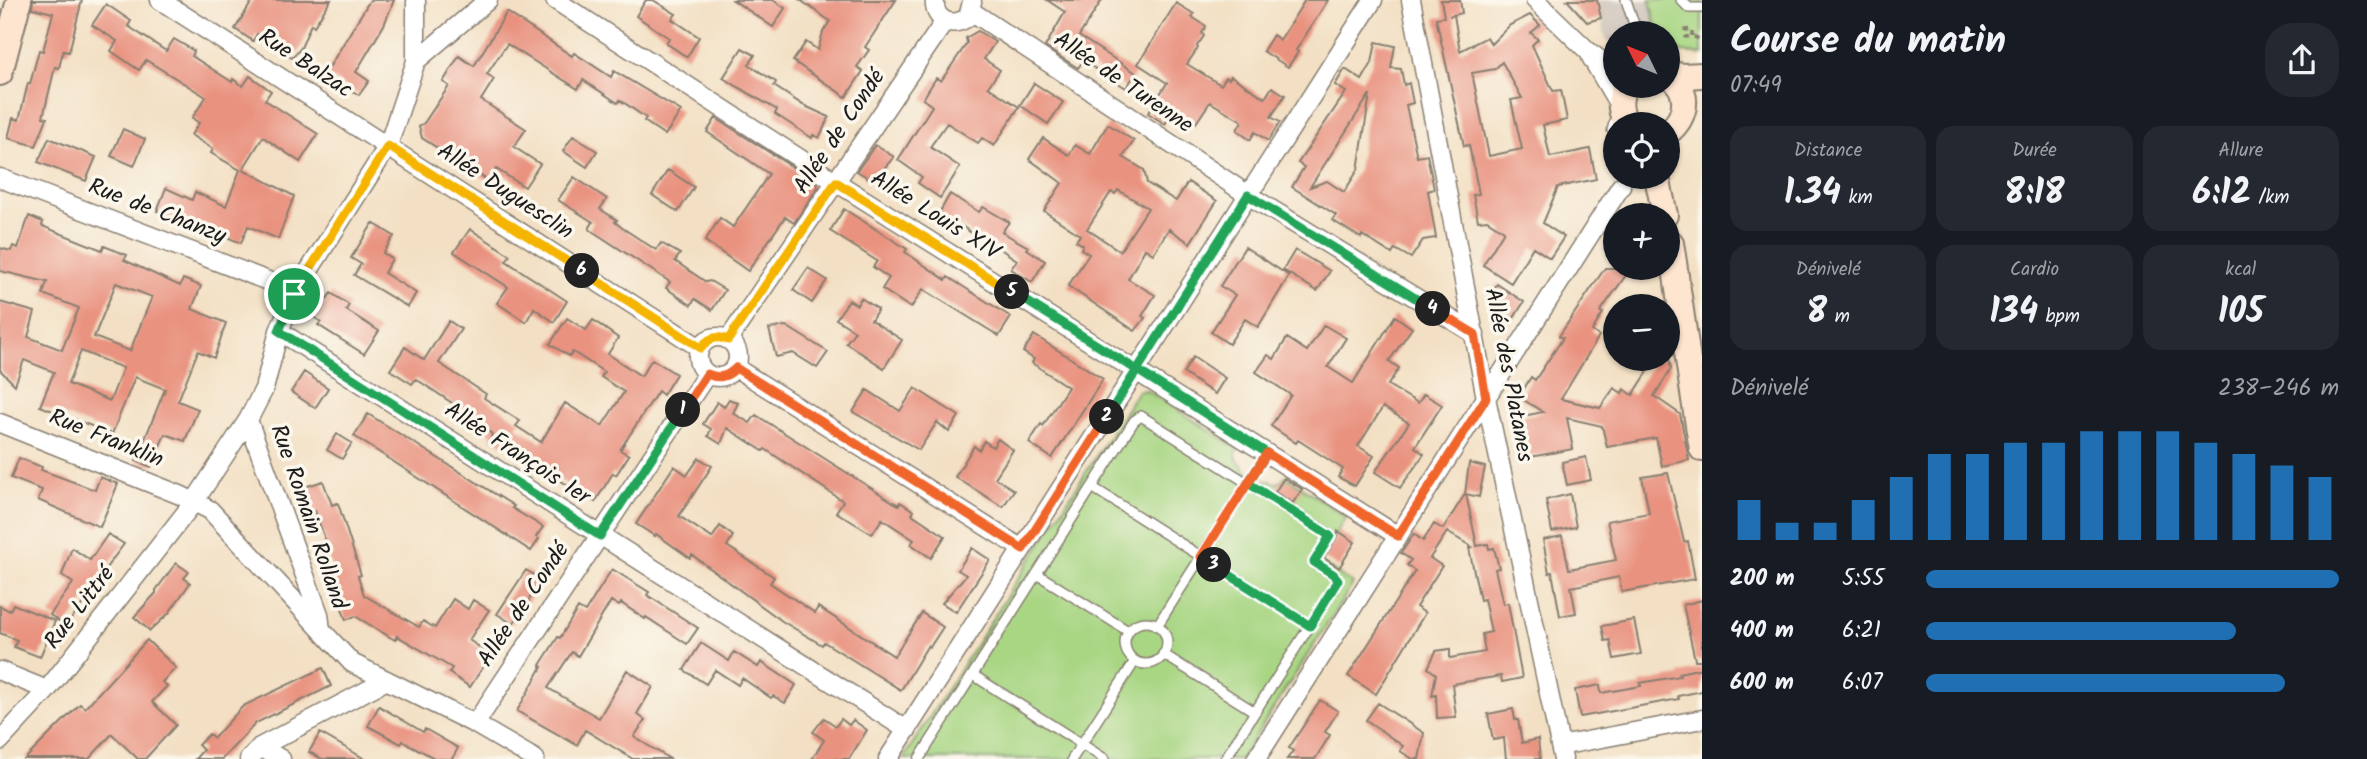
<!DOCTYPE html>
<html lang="fr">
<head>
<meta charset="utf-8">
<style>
	:root { --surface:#171b24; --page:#242831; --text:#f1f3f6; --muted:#9ea1a6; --accent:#1f6fb2 }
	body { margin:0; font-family:Kalam,sans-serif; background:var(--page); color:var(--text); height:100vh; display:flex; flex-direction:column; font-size:26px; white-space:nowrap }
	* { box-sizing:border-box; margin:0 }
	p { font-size:23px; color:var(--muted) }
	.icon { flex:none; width:38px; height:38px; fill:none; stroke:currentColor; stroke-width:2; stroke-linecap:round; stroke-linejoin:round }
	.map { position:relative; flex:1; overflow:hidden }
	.sheet { display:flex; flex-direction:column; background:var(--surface); width:665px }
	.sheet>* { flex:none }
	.needle { width:46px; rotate:313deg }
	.fabs { position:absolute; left:1603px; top:21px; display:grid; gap:14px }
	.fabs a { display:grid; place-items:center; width:77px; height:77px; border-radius:50%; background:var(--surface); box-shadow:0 2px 5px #0004; font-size:35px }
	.pin { position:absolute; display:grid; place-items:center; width:60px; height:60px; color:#fff; margin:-30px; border:4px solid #fff; border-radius:50%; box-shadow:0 2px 7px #0007 }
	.km { position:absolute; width:35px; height:35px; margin:-18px; border-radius:50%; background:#222; color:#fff; font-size:19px; line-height:35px; text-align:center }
	.round { display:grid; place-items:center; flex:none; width:74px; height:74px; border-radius:28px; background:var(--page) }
	.headline { display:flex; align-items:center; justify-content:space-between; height:119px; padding:0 28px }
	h1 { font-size:38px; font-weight:700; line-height:52px }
	.stats { display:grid; grid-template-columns:repeat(3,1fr); gap:10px; height:119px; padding:7px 28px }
	.stats div { display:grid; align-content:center; border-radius:18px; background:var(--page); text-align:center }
	.stats b { font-size:35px; font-weight:700 }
	.stats small { font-size:19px; font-weight:400 }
	.stats p { font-size:19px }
	.chart { height:196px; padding:14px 28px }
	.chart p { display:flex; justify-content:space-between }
	.chart svg { width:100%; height:126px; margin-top:7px; stroke:var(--accent); stroke-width:6 }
	ul { padding:0 28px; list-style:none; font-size:23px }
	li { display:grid; grid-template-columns:112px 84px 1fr; align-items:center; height:52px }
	li i { height:18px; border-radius:9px; background:var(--accent) }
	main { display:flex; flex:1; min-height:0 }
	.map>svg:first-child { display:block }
	.industrial { fill:#cdc2b9 }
	.green { fill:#a8d683; stroke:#627950; stroke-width:2 }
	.building { fill:#e9927f; fill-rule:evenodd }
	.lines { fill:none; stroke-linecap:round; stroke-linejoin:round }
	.lane-casing { stroke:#887e70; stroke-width:12 }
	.street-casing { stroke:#887e70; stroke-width:21 }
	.secondary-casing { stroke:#887e70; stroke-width:28 }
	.path { stroke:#887e70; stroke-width:3.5; stroke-dasharray:5 5; stroke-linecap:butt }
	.lane { stroke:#fff; stroke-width:9 }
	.street { stroke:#fff; stroke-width:18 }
	.secondary { stroke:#fde5d0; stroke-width:24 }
	.split-1-casing { stroke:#fff; stroke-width:14 }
	.split-2-casing { stroke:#fff; stroke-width:14 }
	.split-3-casing { stroke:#fff; stroke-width:14 }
	.split-4-casing { stroke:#fff; stroke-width:14 }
	.split-5-casing { stroke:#fff; stroke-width:14 }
	.split-6-casing { stroke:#fff; stroke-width:14 }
	.split-7-casing { stroke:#fff; stroke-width:14 }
	.split-1 { stroke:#22a559; stroke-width:9 }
	.split-2 { stroke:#f0652b; stroke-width:9 }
	.split-3 { stroke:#22a559; stroke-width:9 }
	.split-4 { stroke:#f0652b; stroke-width:9 }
	.split-5 { stroke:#22a559; stroke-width:9 }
	.split-6 { stroke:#f5b400; stroke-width:9 }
	.split-7 { stroke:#f5b400; stroke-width:9 }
	.labels { text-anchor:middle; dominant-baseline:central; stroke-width:7; stroke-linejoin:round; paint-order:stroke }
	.street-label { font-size:23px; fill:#1c1c1c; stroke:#fbf7ec }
</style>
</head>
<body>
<main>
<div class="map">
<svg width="1702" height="759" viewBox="0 0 1702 759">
	<rect width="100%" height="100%" fill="#fbf7ec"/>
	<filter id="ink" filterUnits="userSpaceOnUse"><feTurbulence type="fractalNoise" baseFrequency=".0143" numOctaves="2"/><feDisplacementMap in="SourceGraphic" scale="14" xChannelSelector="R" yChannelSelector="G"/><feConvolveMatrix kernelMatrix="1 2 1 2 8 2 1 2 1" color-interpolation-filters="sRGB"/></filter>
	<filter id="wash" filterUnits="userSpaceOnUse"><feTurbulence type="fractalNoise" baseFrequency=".00686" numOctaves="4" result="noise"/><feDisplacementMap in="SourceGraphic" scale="28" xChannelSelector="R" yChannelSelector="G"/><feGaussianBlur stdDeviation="1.57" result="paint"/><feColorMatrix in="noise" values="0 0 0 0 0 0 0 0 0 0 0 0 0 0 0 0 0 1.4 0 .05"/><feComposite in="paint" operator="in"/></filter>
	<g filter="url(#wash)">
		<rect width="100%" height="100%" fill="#f3e0c4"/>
		<path class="industrial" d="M1598 0H1650L1657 33H1615V42L1606 41Z"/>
		<path class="green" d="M1650 0H1702V55L1668 50V33H1657Z
			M1146 390 1239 449 1236 453 1237 460C1245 466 1247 476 1258 480 1265 482 1268 479 1275 483L1281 482 1285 476 1346 517 1318 561 1353 584 1241 759H903L1138 391Z"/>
		<g id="blocks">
			<path class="building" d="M33 0H82L69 52 63 51 59 68 55 67 43 117 47 118 36 146 8 138 13 118 19 120 28 83 30 84 39 50 43 51 53 13 32 8Z
				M253 0H331L314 26 311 24 301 48 292 58 257 34 253 41 235 29Z
				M370 0H394L384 25 356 72 369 81 359 95 325 74Z
				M646 0H653L676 14 672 19 699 37 687 57 666 43 669 38 636 16Z
				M733 0H773L785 8 773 27Z
				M800 0H896L865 47 869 50 857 67 863 71 846 97 793 61 806 42 818 50 823 32 830 21Z
				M1047 0H1102L1079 36 1136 73 1126 88 1083 61 1078 68 1045 47 1065 12Z
				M1305 0H1328L1296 50 1298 52 1288 67 1263 51 1273 35 1280 40Z
				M1441 0H1460L1462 13 1449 16 1454 15 1460 51 1487 37 1491 44 1510 25 1530 15 1540 25 1531 33 1538 39 1532 45 1553 91 1561 90 1567 120 1543 125 1550 157 1590 149 1596 179 1558 187 1543 223 1564 237 1550 258 1533 247 1511 283 1483 265 1504 231 1487 220 1478 221 1473 195 1479 194 1469 145 1464 146 1436 18 1444 17ZM1502 62 1522 98 1511 100 1522 149 1489 156 1472 73 1495 69Z
				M1567 0H1597L1601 18 1587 22Z
				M1176 3 1194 14 1192 17 1206 26 1202 33 1204 36 1197 46 1198 48 1187 64 1221 85 1226 77 1229 79 1231 76 1265 98 1272 87 1285 95 1271 117 1280 122 1268 141 1255 132 1250 140 1237 130 1242 121 1210 102 1196 123 1174 109 1165 124 1148 113 1167 83 1138 64Z
				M106 4 131 21 128 26 166 51 174 39 194 51 192 56 232 82 233 79 243 86 250 76 271 91 265 100 318 134 300 162 263 137 243 169 294 196 278 239 248 226 241 243 179 217 178 220 157 211 166 188 192 200 195 192 226 206 240 170 211 153 213 149 191 135 199 123 192 118 206 97 146 60 139 70 111 51 117 41 92 25Z
				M507 12 572 56 574 53 611 77 614 71 681 111 665 135 644 121 646 118 620 100 618 103 583 80 578 89 507 44 487 74 494 79 481 100 526 129 514 147 540 164 525 187 496 169 489 181 422 138 419 126 424 123 449 86 443 82 459 56 474 66Z
				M978 31 995 42 984 59 1000 70 988 87 1019 107 994 146 982 138 978 143 947 123 930 147 960 167 940 198 918 183 922 177 898 160 932 106 923 99 936 78 941 81 967 43 966 38Z
				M1376 42 1395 46 1391 68 1401 69 1404 85 1409 83 1413 103 1406 105 1417 157 1427 155 1434 189 1428 191 1436 238 1423 240 1411 258 1395 249 1392 254 1362 235 1361 238 1332 220 1336 215 1292 187 1304 167 1298 163 1346 92 1335 85 1345 69 1362 80 1372 63ZM1370 94 1358 170 1344 192 1327 181 1310 187Z
				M742 48 755 55 749 65 776 82 774 86 803 105 829 117 819 138 813 135 812 138 775 114 777 110 723 78Z
				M1034 83 1063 102 1048 124 1020 105Z
				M716 118 817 183 818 187 794 223 785 217 748 271 705 241 720 218 733 227 769 174 707 132Z
				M1108 124 1134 141 1123 157 1144 170 1147 183 1176 201 1188 182 1217 201 1190 243 1169 229 1153 254 1145 249 1128 279 1155 295 1142 316 1145 318 1135 331 1068 286 1089 254 1081 249 1083 245 1076 241 1080 235 1044 211 1062 183 1029 159 1043 138 1069 155 1075 145 1090 154ZM1118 190 1148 208 1120 251 1087 229 1111 192 1115 194Z
				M123 129 145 139 134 166 111 156Z
				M573 136 597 151 587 167 563 151Z
				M49 138 96 157 86 181 38 162Z
				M875 145 894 157 873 181 857 171Z
				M668 170 694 187 678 212 652 195Z
				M574 177 607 199 600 209 617 220 615 222 621 227 656 250 661 243 680 254 675 261 706 282 710 281 725 290 712 310 695 299 691 305 666 288 670 282 589 229 593 222 558 200Z
				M950 194 979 212 983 207 1009 222 1002 232 1028 247 1027 249 1045 261 1032 282 1011 269 1017 260 979 235 977 237 960 225 958 228 938 215Z
				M844 209 907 249 905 252 946 280 948 277 1011 317 999 336 923 289 911 308 882 289 889 278 873 267 877 261 830 231Z
				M29 216 43 222 42 226 102 250 104 246 127 255 124 260 180 286 183 279 201 286 192 309 226 323 214 358 198 351 178 401 198 409 185 441 165 434 151 467 136 461 165 389 135 377 112 434 40 406 54 372 24 360 15 385 0 370V302L35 312 28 337 62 350 79 308 43 294 47 282 0 271V248L11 251 13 246 18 248ZM116 283 152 297 130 351 94 337ZM81 351 123 368 110 401 68 384Z
				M373 223 394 236 383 253 392 259 384 273 416 293 408 307 354 275 361 264 351 258Z
				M470 229 510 255 506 261 567 301 554 322 534 308 526 322 497 303 508 287 454 252Z
				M1245 247 1289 276 1258 327 1245 319 1229 344 1211 332 1235 295 1220 286Z
				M1295 250 1330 271 1317 291 1283 270Z
				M808 268 827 280 812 303 793 290Z
				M1605 268H1631L1600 312 1603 313 1592 331 1599 336 1561 399 1600 408 1614 388 1622 393 1624 389 1633 395 1656 359H1669L1671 369 1654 396 1680 414 1689 460 1662 466 1656 438 1607 447 1602 426 1567 418 1573 449 1525 458 1518 417 1543 412 1519 397 1531 377 1535 380 1563 338 1559 336Z
				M1497 284 1524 302 1506 330 1494 322 1489 295Z
				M331 293 349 305 346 310 379 331 364 354 318 325 321 322 314 317Z
				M861 298 878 309 871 320 902 340 884 368 846 343 855 331 836 319 849 300 857 305Z
				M1395 316 1412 328 1389 361 1399 368 1388 385 1418 403 1424 394 1442 405 1415 447 1424 454 1400 488 1375 472 1409 423 1383 407 1358 446 1374 456 1355 486 1338 477 1343 469 1298 440 1296 443 1271 426 1291 395 1256 372 1268 355 1274 359 1287 338 1307 351 1324 325 1346 338 1328 367 1353 383Z
				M567 318 586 330 593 320 618 338 608 354 641 376 652 359 676 374 663 395 658 391 620 450 629 455 616 475 613 473 595 502 491 437 492 434 456 409 458 407 416 379 412 384 390 370 405 347 424 360 449 321 461 329 439 363 486 394 484 398 520 421 516 426 541 442 565 403 602 426 624 392 601 377 604 372 573 352 569 356 550 344Z
				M786 326 828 352 817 368 793 353 776 357 769 329Z
				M1034 335 1103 379 1052 458 1029 443 1041 424 1043 426 1068 387 1032 363 1034 359 1023 352Z
				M1193 357 1225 378 1215 394 1183 373Z
				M304 372 328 388 315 408 291 392Z
				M915 388 959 416 949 432 937 422 919 450 853 412 867 390 900 411Z
				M729 399 738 403 733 413 750 423 756 415 893 502 899 505 900 502 914 511 912 514 945 536 931 558 911 544 914 540 882 519 872 534 836 512 843 501 765 449 763 451 727 428 721 444 708 436 711 429 703 424 717 402 724 407Z
				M368 414 514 506 512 508 543 527 536 537 539 539 531 551 354 436Z
				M337 434 352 443 342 459 327 450Z
				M998 439 1013 450 995 478 1014 490 1003 507 955 477 974 446 979 450 984 441 993 447Z
				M1586 457 1591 480 1567 485 1562 462Z
				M19 458 42 467 41 470 95 490 100 477 118 484 100 527 38 500 42 490 11 478Z
				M699 458 712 466 679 516 712 538 720 526 733 536 727 546 774 577 770 583 815 613 818 607 894 656 922 613 943 627 930 647 928 645 901 690 824 642 822 645 782 621 692 555 690 558 656 534 655 536 636 524 674 466 687 475Z
				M1469 463 1485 467 1479 497 1466 494 1477 546 1488 544 1489 549 1494 548 1499 568 1495 569 1503 604 1508 603 1522 678 1502 682 1501 676 1452 684 1456 717 1437 718 1436 695 1432 696 1436 674 1428 668 1436 651 1450 649V658L1485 652 1482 634 1491 632 1484 599 1480 600 1469 548 1472 547 1447 532 1430 558 1442 566 1416 607 1425 613 1376 694 1348 676 1415 571 1407 565 1411 560 1401 553 1414 534 1423 541 1434 524 1443 529 1465 494Z
				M1668 473 1684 542 1688 541 1695 579 1622 592 1619 577 1571 587 1576 613 1560 616 1552 572 1549 573 1543 540 1562 536 1569 569 1616 560 1607 521 1649 513 1642 477Z
				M1284 478 1302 489 1293 503 1275 492Z
				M323 481 332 505 338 503 361 575 358 576 364 595 419 627 423 621 435 628 453 599 468 609 473 600 489 610 469 640 491 655 470 687 449 673 452 668 397 636 395 640 355 616 346 620 331 577 334 575 323 543 326 542 315 511 310 513 302 488Z
				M1570 494 1576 527 1552 532 1546 500Z
				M1338 531 1355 542 1339 568 1324 558 1336 539Z
				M108 534 124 544 84 597 86 599 66 626 50 615 73 583 62 575 72 548 90 560Z
				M972 548 990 560 956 612 942 603 966 575 958 570Z
				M176 563 189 572 184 578 190 583 169 613 150 631 134 617 156 593V590Z
				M612 569 649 592 647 595 698 628 687 644 646 617 645 619 621 603 619 606 611 601 578 656 572 652 548 688 599 718 627 670 653 687 637 714 645 720 634 737 670 759H633L585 730 577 745 517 711 542 667 540 665 558 637 560 638 578 608 585 612Z
				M526 570 542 580 513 624 497 614Z
				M1702 600V660H1695L1683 605Z
				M13 604 55 621 40 657 14 647 17 640 0 633V606L10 611Z
				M1634 620 1641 654 1614 659 1610 640 1605 641 1602 626Z
				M147 640 176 668 162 682 167 686 152 702 176 725 145 759H138L112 734 89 759H25L80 704 85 708Z
				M701 643 729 661 734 652 758 667 761 662 796 685 785 703 773 696 771 698 742 678 738 685 715 670 706 684 684 670Z
				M323 668 331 686 256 723 222 759H195L203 750 198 745 209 734 214 738 243 706Z
				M1702 668V691L1678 696 1679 699 1580 717 1575 690 1600 685 1601 693 1641 686 1640 683 1680 676 1679 673Z
				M1320 700 1338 711 1325 732 1330 735 1315 759H1287L1293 751 1289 748Z
				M1378 703 1424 733 1419 759H1413L1400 751 1403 746 1366 720Z
				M379 706 423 732 425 729 458 748 452 759H436L403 741 401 744 368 726Z
				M1513 709 1515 720H1518L1522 743 1538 739 1540 759H1506L1504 738 1493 740 1488 714Z
				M824 718 836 726 841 719 849 725 853 720 867 730 849 759H812L824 740 813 732Z
				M320 733 365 759H322L309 752Z"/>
		</g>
	</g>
	<g filter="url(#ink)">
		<use href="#blocks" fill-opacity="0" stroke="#887e70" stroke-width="2"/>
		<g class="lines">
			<defs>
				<path id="lane" d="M1626 0 1637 33
					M1681 0 1689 8H1702
					M1615 134 1612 130 1616 117
					M1701 364H1702
					M1092 487 1310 626
					M1037 574 1128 631
					M1125 643a21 21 0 1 1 42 0a21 21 0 1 1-42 0Z
					M1157 626 1267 453
					M1163 654 1255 712
					M973 675 1105 759
					M919 759 1134 421 1141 416 1330 535 1314 562 1335 576 1337 583 1225 759
					M1072 759 1135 661"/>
				<path id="street" d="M160 0 700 348
					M555 0 836 182 1398 536
					M935 0C933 20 952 29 968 17L972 2
					M1411 0 1486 398 1563 759
					M1535 0 1588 51 1615 71
					M971 11 1248 195 1475 334
					M1591 57 1619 105
					M416 61 488 0
					M0 178 281 286 294 294
					M279 331 907 730
					M698 357a20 20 0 1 1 40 0a20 20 0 1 1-40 0Z
					M728 340 945 21
					M736 368 1022 549
					M248 420 319 614 321 630
					M0 423 180 495 210 510 352 663 475 724 535 759
					M0 671 47 690
					M475 724 707 374
					M0 741 47 690 194 502 248 420 264 389 279 331 294 294 388 146 416 61V0
					M1560 746 1702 719
					M260 747 281 759
					M249 759 260 747 387 680
					M888 759 1373 0
					M1256 759 1621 186"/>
				<path id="secondary" d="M0 73 19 0
					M1668 74 1683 76 1702 75
					M1668 75C1691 89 1688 117 1668 132
					M1625 86C1618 100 1619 111 1627 124
					M1657 177 1665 215
					M1671 243C1682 312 1690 381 1702 449"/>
			</defs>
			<use href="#lane" class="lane-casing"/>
			<use href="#street" class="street-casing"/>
			<use href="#secondary" class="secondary-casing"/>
			<path class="path" d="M1692 36V29L1685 30V37L1692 36 1702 40"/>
			<use href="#lane" class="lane"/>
			<use href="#street" class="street"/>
			<use href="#secondary" class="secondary"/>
		</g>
	</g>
	<g class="lines" filter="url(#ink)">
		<defs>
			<path id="split-1" d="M294 294 279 331 600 536 683 410"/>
			<path id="split-2" d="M683 410 707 374C719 379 727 377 736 368L1023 549 1107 417"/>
			<path id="split-3" d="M1107 417 1137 370 1267 453 1248 483 1330 536 1314 562 1333 574 1338 580 1310 626 1214 565"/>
			<path id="split-4" d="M1214 565 1201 557 1267 453 1398 536 1486 398 1475 334 1433 309"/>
			<path id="split-5" d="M1012 292 1137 370 1248 195 1433 309"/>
			<path id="split-6" d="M582 271 701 348C708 338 717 335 728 340L836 182 1012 292"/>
			<path id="split-7" d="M294 294 388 146 582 271"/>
		</defs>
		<use href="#split-1" class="split-1-casing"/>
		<use href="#split-2" class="split-2-casing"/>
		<use href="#split-3" class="split-3-casing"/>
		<use href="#split-4" class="split-4-casing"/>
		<use href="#split-5" class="split-5-casing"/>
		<use href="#split-6" class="split-6-casing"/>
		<use href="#split-7" class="split-7-casing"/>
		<use href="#split-1" class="split-1"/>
		<use href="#split-2" class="split-2"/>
		<use href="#split-3" class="split-3"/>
		<use href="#split-4" class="split-4"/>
		<use href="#split-5" class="split-5"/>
		<use href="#split-6" class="split-6"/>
		<use href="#split-7" class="split-7"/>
	</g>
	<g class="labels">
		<g class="street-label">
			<text transform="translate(305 64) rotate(33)">Rue Balzac</text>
			<text transform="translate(1123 83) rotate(34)">Allée de Turenne</text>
			<text transform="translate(840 132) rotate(-56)">Allée de Condé</text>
			<text transform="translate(505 192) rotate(33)">Allée Duguesclin</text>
			<text transform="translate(157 212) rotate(21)">Rue de Chanzy</text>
			<text transform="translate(935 216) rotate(32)">Allée Louis XIV</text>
			<text transform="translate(1508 375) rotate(79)">Allée des Platanes</text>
			<text transform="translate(106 439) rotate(22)">Rue Franklin</text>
			<text transform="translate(517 454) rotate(33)">Allée François 1er</text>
			<text transform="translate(308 517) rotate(71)">Rue Romain Rolland</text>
			<text transform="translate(524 605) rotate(-56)">Allée de Condé</text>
			<text transform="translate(80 608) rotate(-52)">Rue Littré</text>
		</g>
	</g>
</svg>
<div class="fabs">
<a><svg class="needle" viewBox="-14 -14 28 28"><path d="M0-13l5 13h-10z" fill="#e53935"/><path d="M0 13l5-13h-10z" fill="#9ea1a6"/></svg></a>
<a><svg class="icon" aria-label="locate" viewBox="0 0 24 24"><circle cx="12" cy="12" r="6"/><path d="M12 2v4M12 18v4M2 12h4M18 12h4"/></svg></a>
<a>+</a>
<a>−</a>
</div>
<div class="pin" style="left:294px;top:294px;background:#1e9e55"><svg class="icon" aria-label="arrive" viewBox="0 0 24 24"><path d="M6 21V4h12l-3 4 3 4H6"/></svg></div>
<b class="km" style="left:683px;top:410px">1</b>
<b class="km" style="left:1107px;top:417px">2</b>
<b class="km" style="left:1214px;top:565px">3</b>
<b class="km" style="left:1433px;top:309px">4</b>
<b class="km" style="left:1012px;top:292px">5</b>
<b class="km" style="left:582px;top:271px">6</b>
</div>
<section class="sheet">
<div class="headline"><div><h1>Course du matin</h1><p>07:49</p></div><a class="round"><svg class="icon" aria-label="share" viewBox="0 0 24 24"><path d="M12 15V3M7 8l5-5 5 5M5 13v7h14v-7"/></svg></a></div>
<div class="stats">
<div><p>Distance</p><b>1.34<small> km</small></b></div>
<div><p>Durée</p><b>8:18</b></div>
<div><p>Allure</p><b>6:12<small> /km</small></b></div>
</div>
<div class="stats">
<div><p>Dénivelé</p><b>8<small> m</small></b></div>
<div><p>Cardio</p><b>134<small> bpm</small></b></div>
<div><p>kcal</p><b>105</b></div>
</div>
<div class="chart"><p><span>Dénivelé</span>238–246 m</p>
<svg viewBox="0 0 160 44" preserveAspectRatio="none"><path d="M5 44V30M15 44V38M25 44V38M35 44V30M45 44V22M55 44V14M65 44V14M75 44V10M85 44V10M95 44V6M105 44V6M115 44V6M125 44V10M135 44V14M145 44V18M155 44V22"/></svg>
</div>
<ul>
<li><b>200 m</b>5:55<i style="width:100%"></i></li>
<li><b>400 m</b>6:21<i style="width:75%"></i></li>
<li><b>600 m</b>6:07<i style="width:87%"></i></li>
</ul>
</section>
</main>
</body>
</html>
